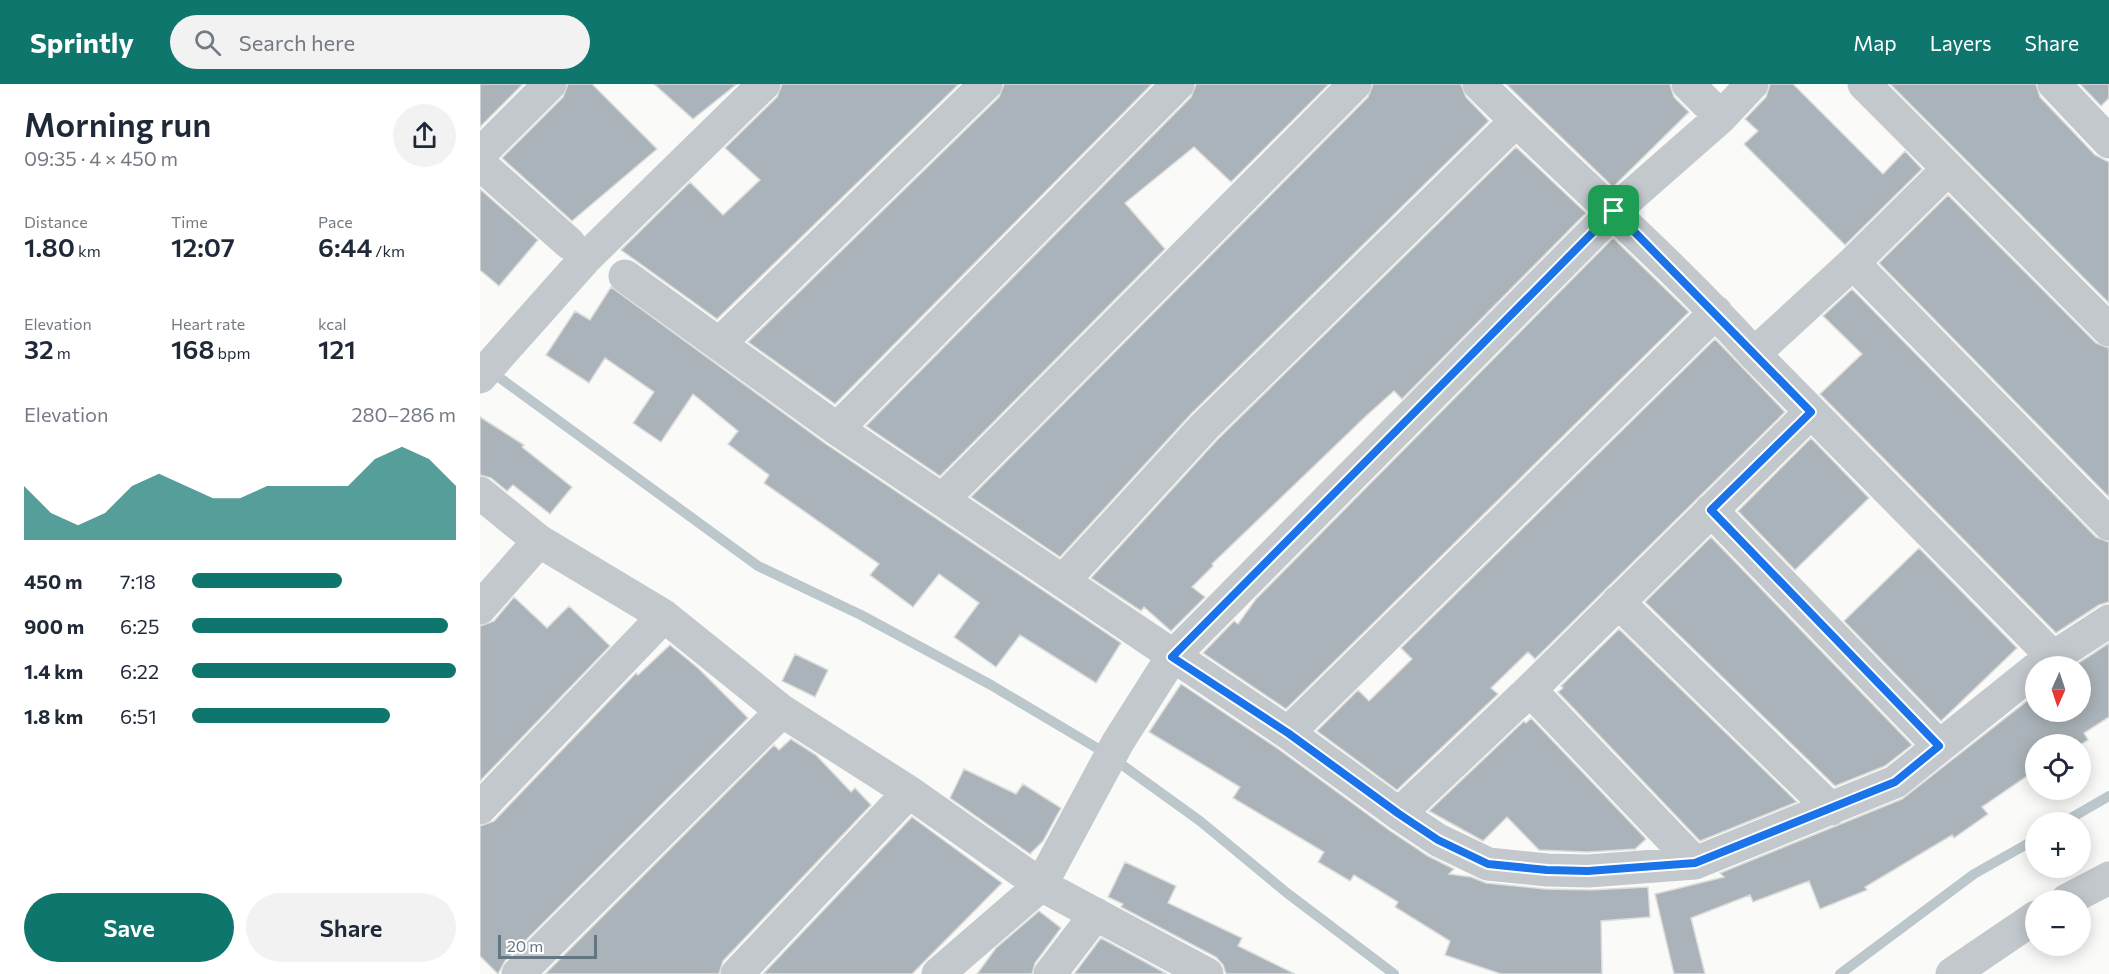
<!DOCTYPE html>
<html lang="en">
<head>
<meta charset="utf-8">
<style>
	:root { --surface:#fff; --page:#f2f2f3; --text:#1f2937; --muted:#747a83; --accent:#0f766e }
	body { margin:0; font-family:Commissioner,sans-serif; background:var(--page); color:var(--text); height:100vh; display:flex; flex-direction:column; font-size:22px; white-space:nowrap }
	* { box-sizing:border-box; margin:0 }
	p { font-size:20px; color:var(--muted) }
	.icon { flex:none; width:33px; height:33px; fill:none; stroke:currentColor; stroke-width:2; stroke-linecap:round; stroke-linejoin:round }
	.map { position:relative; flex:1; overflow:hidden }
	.panel { display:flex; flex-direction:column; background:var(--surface); width:480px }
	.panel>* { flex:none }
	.needle { width:39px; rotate:183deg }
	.controls { position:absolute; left:1545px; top:572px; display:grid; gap:12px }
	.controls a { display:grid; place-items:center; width:66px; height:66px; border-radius:50%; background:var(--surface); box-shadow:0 3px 15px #0003; font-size:30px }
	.scale { position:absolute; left:18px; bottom:15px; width:99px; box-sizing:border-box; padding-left:6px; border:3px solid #657683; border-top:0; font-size:16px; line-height:21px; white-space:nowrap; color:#657683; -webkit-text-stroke:4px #fff; paint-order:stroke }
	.pin { position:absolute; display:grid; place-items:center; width:51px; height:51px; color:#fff; margin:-26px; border-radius:12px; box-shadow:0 3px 9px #0006 }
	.round { display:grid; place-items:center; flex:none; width:63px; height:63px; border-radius:32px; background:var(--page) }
	.headline { display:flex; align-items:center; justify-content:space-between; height:102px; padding:0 24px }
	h1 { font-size:33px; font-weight:600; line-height:45px }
	.metrics { display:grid; grid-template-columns:repeat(3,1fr); gap:9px; height:102px; padding:6px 24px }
	.metrics div { display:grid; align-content:center }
	.metrics b { font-size:26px; font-weight:600 }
	.metrics small { font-size:16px; font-weight:400 }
	.metrics p { font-size:16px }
	.chart { height:168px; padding:12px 24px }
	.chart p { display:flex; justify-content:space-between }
	.chart svg { width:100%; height:108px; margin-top:6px; fill:var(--accent); opacity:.7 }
	.cta { display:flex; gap:12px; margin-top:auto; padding:12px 24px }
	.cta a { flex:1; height:69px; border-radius:36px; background:var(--accent); color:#fff; font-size:24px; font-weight:600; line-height:69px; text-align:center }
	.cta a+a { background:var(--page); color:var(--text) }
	ul { padding:0 24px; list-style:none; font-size:20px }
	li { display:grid; grid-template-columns:96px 72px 1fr; align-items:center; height:45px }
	li i { height:15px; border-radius:8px; background:var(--accent) }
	header { display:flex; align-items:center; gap:36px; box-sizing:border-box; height:84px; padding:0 30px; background:var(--accent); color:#fff }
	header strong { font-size:28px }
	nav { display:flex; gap:33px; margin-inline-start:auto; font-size:21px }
	.search { width:420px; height:54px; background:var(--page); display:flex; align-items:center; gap:15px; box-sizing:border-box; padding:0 21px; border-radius:33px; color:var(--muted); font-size:22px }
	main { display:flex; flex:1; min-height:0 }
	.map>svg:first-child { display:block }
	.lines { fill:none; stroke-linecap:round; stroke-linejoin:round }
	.stream { stroke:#bbc7cb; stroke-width:10 }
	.building { fill:#aab3b9; stroke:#dcdcda; stroke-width:1.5 }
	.minor { stroke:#c3c8cc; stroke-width:33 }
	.route-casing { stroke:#fff; stroke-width:12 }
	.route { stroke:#1a73e8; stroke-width:8 }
</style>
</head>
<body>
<header>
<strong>Sprintly</strong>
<div class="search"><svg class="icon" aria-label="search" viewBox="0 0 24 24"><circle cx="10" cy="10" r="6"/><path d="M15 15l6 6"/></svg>Search here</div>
<nav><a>Map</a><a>Layers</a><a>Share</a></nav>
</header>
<main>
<section class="panel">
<div class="headline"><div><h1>Morning run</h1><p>09:35 · 4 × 450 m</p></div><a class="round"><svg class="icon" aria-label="share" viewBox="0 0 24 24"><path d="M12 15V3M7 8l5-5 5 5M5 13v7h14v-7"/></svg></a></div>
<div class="metrics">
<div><p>Distance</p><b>1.80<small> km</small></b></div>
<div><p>Time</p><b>12:07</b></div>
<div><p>Pace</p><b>6:44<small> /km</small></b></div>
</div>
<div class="metrics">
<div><p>Elevation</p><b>32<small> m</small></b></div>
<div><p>Heart rate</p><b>168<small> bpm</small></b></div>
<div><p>kcal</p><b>121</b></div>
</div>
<div class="chart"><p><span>Elevation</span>280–286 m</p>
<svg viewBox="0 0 160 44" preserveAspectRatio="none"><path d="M0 44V22L10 33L20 38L30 33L40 22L50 17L60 22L70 27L80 27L90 22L100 22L110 22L120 22L130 11L140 6L150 11L160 22V44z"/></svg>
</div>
<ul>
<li><b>450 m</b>7:18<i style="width:57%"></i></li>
<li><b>900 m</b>6:25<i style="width:97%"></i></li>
<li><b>1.4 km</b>6:22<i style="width:100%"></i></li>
<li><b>1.8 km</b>6:51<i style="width:75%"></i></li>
</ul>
<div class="cta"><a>Save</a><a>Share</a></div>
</section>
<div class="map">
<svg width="1629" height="890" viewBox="0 0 1629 890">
	<rect width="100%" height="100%" fill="#fafaf8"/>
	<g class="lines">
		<path class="stream" d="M9 286 278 482 381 531 511 601 627 670 720 737 807 809 914 890
			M1584 738 1629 712
			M1360 890 1494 790 1556 755"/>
	</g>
	<path class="building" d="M0 0H43L0 43Z
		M88 0H112L177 65 92 137 22 74 83 13Z
		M174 0H257L213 35Z
		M302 0H479L237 235 141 166 210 98 243 131 280 96 245 64 297 13Z
		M524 0H672L355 320 268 258 519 13Z
		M716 0H849L751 98 714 63 645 119 685 165 460 392 386 342 711 13Z
		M893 0H981L986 13 1009 37 711 330 580 473 491 413 888 13Z
		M1026 0H1190L1194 13 1209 28 1133 103Z
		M1290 0H1313L1403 90 1425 67 1442 85 1365 161 1264 60 1278 47 1265 35 1286 13Z
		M1410 0H1556L1560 13 1615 71 1629 78V219Z
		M1600 0H1629V14L1621 22Z
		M1036 63 1106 129 922 315 914 307 886 332 732 480 733 482 712 503 725 513 691 547 664 523 661 527 611 494 737 356Z
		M0 105 58 156 19 202 0 186Z
		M1468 111 1616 259 1629 264V413L1399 179Z
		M1133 154 1209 228 806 625 723 569 754 537 758 540 776 515Z
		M131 203 346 360 641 559 616 599 540 551 516 583 474 553 499 519 459 490 433 523 390 491 399 480 284 399 289 391 248 360 258 347 213 310 181 358 153 339 174 308 125 274 109 299 66 271 95 227 110 236Z
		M1372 205 1616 453 1629 458V518L1619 521 1576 549 1340 310 1382 270 1343 232Z
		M1235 255 1305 328 1055 575 1048 568 1011 604 1018 610 917 706 837 647 878 606 889 617 932 575 921 564Z
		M0 333 44 361 42 363 92 403 70 430 33 401 27 407 11 394 0 391Z
		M1331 354 1389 414 1315 486 1258 427Z
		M1231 453 1432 661 1405 682 1355 702 1165 518Z
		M1439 464 1537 564 1461 637 1364 537Z
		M34 513 67 544 89 522 130 562 0 697V542L14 537Z
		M1139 545 1317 718 1220 757 1078 608 1083 604 1081 602Z
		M1629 559V633L1604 649 1608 656 1600 661 1556 660V691L1553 688 1502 723 1508 730 1474 754 1472 751 1385 803 1387 806 1340 825 1329 797 1273 818 1270 811 1211 834 1225 890H1194L1175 810 1244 793 1240 789 1422 715 1556 610V627H1600V582L1597 580Z
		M190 561 218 584 268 634 25 877 18 890 0 872V742L14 737 156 589 158 591Z
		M315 570 348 586 335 613 302 597Z
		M701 600 797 664 909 746 948 772 974 785 969 790 991 793 1006 799 1065 805 1111 806 1168 803 1170 833 1121 837 1122 890H1021L965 871 970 857 915 823 918 818 874 791 870 797 838 778 844 768 753 714 760 703 669 648Z
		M1051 634 1166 755 1155 765 1108 768 1059 766 1027 733 1003 757 949 727 1044 637 1046 639Z
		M311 655 336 671 371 708 375 704 391 721 243 877 239 890H65L294 661 299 666Z
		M484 685 536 710 543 700 581 724 563 757 550 770 470 714Z
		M432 733 522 799 432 890H283Z
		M645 778 696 802 688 819 762 854 758 862 815 890H746L743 881 736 873 641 823 643 820 628 813Z
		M559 827 581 844 555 879 552 890H497L516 864Z
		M621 854 687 890H594Z"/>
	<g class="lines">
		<path class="minor" d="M999 0C1090 92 1188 174 1274 270L1572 572
			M1208 0 1241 33
			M1384 0 1629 246
			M1574 0 1629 58
			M0 70 70 0
			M0 80 89 159
			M1373 179 1468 85
			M145 192 357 345 808 649 919 730 958 756 1008 780 1067 786 1108 787 1215 779 1415 698 1556 585
			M240 259 506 0
			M1274 270 1373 179 1629 440
			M0 293 106 174 284 0
			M357 345 698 0
			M0 409 59 457 184 532 302 627 429 708 561 801 727 890
			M463 415 875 0
			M1231 426 1459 662
			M583 497 724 343 1036 37
			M1138 518 1351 725
			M0 524 59 457
			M1560 582 1629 537
			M1050 606 1215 779
			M808 649 1236 228
			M0 724 184 532
			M919 730 1050 606 1331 328
			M1587 816 1629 794
			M38 890 302 627
			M257 890 429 708
			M458 890 561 801 638 658 692 573 1134 127 1241 33 1272 0
			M570 890 616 830
			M1472 890 1556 833"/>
	</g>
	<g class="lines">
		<defs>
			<path id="route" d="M1134 127 1331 328 1231 426 1459 662 1415 698 1215 779 1108 787 1067 786 1008 780 958 756 919 730 808 649 692 573Z"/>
		</defs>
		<use href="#route" class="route-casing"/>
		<use href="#route" class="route"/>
	</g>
</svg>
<div class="controls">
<a><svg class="needle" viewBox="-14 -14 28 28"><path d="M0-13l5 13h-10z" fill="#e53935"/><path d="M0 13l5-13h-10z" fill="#747a83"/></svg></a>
<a><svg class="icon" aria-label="locate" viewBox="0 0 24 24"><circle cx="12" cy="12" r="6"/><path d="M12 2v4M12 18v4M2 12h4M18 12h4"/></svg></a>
<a>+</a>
<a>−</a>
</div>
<div class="scale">20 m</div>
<div class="pin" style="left:1134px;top:127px;background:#1e9e55"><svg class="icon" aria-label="arrive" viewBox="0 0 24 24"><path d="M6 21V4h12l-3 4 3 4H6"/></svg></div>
</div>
</main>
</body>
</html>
